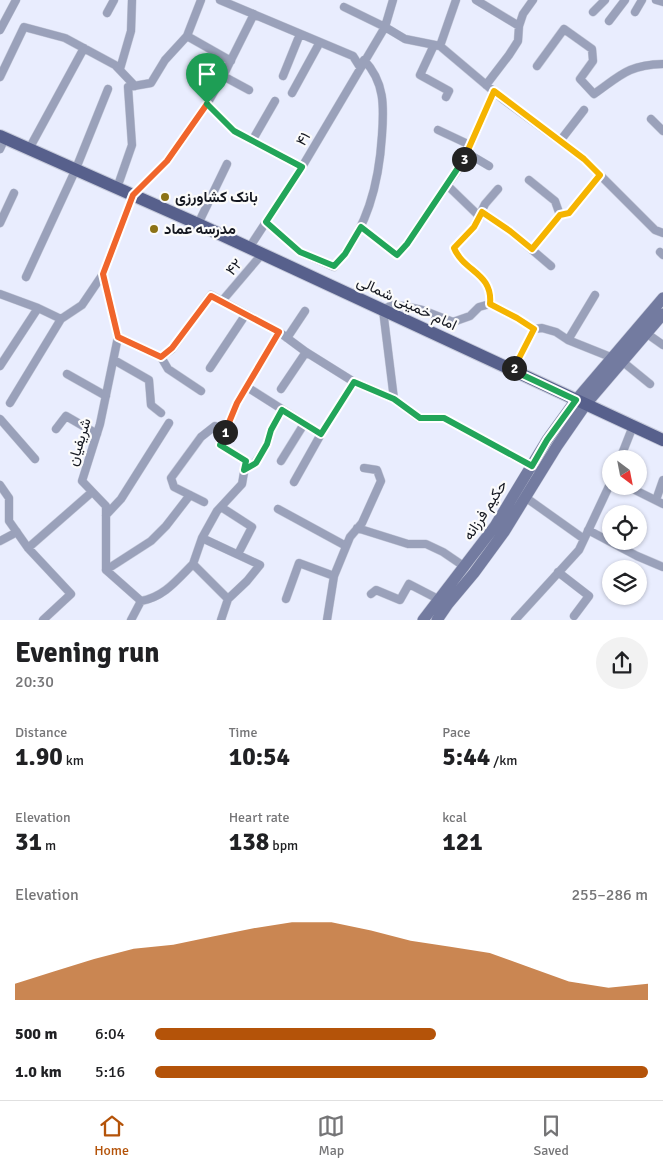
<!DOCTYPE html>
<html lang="en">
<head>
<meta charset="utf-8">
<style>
	:root { --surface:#fff; --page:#f2f2f2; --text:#202124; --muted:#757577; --line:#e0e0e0; --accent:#b45309 }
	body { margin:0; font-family:Signika,Vazirmatn,sans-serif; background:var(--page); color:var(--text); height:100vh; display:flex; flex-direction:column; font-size:19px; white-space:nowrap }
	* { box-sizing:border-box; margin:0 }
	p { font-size:16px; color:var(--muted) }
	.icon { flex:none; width:28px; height:28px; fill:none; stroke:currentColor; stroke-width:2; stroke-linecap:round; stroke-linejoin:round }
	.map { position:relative; height:620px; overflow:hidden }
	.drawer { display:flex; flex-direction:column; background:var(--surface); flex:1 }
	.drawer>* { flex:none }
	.needle { width:32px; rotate:148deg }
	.buttons { position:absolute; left:602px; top:450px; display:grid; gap:10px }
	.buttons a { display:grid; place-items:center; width:45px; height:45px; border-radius:50%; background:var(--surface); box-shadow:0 1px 4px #0004; font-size:25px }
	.pin { position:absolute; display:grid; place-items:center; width:42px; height:42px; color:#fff; margin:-51px -21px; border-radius:50% 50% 50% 0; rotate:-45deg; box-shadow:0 0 5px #0007 }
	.pin .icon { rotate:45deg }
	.km { position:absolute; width:25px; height:25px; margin:-12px; border-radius:50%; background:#222; color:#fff; font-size:14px; line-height:25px; text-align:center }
	.round { display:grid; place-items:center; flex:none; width:52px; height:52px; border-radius:26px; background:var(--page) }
	.headline { display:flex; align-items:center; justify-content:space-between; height:85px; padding:0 15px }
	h1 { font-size:28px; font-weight:700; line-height:38px }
	.metrics { display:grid; grid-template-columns:repeat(3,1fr); gap:8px; height:85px; padding:5px 15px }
	.metrics div { display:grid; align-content:center }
	.metrics b { font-size:25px; font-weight:700 }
	.metrics small { font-size:14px; font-weight:400 }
	.metrics p { font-size:14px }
	.chart { height:140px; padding:10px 15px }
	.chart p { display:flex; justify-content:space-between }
	.chart svg { width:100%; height:90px; margin-top:5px; fill:var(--accent); opacity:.7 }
	ul { padding:0 15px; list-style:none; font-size:16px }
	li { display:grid; grid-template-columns:80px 60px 1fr; align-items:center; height:38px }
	li i { height:12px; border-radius:6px; background:var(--accent) }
	.menu { display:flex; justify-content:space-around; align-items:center; height:70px; border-top:1px solid var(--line); background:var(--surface); font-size:14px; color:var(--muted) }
	.menu a { display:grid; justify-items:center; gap:2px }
	.menu .active { color:var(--accent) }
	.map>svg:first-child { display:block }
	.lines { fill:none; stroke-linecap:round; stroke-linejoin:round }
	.street-casing { stroke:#c7cbdb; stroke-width:9 }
	.secondary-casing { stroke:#c7cbdb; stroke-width:12 }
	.primary-casing { stroke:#c7cbdb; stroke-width:14 }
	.street { stroke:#9aa1ba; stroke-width:8 }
	.secondary { stroke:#737ba0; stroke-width:11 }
	.primary { stroke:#57608c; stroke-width:12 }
	.split-1-casing { stroke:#fff; stroke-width:10 }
	.split-2-casing { stroke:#fff; stroke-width:10 }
	.split-3-casing { stroke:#fff; stroke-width:10 }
	.split-4-casing { stroke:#fff; stroke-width:10 }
	.split-1 { stroke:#f0652b; stroke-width:6 }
	.split-2 { stroke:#22a559; stroke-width:6 }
	.split-3 { stroke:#f5b400; stroke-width:6 }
	.split-4 { stroke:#22a559; stroke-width:6 }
	.poi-dot { fill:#8c7216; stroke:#fbfbfb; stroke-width:2 }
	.labels { text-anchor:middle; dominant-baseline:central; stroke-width:4.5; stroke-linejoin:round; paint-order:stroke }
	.street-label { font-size:15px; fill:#151821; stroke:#fbfbfb }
	.poi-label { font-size:15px; font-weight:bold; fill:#151821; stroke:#fbfbfb; text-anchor:start }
</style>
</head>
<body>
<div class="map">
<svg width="663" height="620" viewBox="0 0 663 620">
	<rect width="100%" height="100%" fill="#e9edfe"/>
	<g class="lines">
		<defs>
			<path id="street" d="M220 0 353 56 360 67
				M393 0 385 27 405 39 440 46
				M456 0 440 46 504 100 584 159 655 230 663 233
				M476 0 519 26
				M656 0 663 2
				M593 12 605 0
				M635 12 642 0
				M107 13 114 0
				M609 21 625 0
				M0 30 16 0
				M187 36 231 61
				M434 45 420 75 449 91 446 97
				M537 66 564 29 592 49 593 61 580 79 594 94C621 75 628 65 663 64
				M120 69 131 31 132 0
				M223 76 249 90
				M283 76 300 34
				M0 77 24 27 65 38 115 65 135 86
				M486 85 509 55 518 41 519 26 523 14 533 0
				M292 93 320 42
				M207 104 223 76 254 14
				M651 119 663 131
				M438 130 470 145
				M252 141 275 101
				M560 141 584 110
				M0 149 5 138
				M29 149 84 48
				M467 153 489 166
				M529 180 555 201 560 215
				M447 185 480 217
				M117 188 132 145 128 87 151 83 165 60 187 36 201 0
				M482 212 510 231 551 266
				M266 222 300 252 334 267C367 230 379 184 382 135 384 107 385 82 364 60
				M0 223 14 193
				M198 224 227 164
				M361 227 397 255 407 244 422 221 457 171 467 153 494 91
				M249 248 302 167 385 27 344 7
				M532 249 560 215 569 213 600 175
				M660 252 663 255
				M103 274 118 337 100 424 82 481 106 506V570L141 601 131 620
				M26 277 75 171 108 89
				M0 294 38 308 61 319
				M222 301 262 254
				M490 304C493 273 465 273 454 248L474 227 485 204 498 189
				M646 333 663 345
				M118 337 161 357 172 349 211 295 279 332 306 352 354 382 394 399 419 418H444L535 468
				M287 338 305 311
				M568 340 595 295
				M161 357 168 369 201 391
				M114 360 149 380 151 405 161 413
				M0 366 38 308
				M210 368 246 314
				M513 370 534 329
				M67 374 106 396
				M247 387 321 434
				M281 389 306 352
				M394 399 383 310 392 305 404 306 422 310 453 322 470 316 479 307 490 304 517 318 534 329 542 328 556 332 568 340 623 362 650 384
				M10 403 61 319 82 305 103 274 133 195 167 161 207 104 234 131 302 167
				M0 419 35 459
				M56 429 66 416 97 434
				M620 459 633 426
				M281 461 304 424
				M244 470 255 463 267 444 271 430 282 410
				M294 482 321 434 354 382
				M0 485 9 498V521L28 548 71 594 43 620
				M627 486 663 504
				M525 497 584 539
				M656 500 663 480
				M204 502 174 487 171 478 201 437 215 426 226 430
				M221 507 252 527 238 554
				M278 509 346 546
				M106 515 121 499 169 423
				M357 528 408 544H426L443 552 465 567
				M588 530 637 556 663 567
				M202 538 260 565 247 581 228 599
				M0 541 17 532
				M28 548 92 492
				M106 570 151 541 166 526 190 495
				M558 572 589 596 574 616
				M371 594 376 590 400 600 409 584 438 599
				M286 599 299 563 334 576
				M141 601C164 597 177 580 193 564
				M221 620 228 599 193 564 202 538 217 511 242 484 246 461 220 445 237 403 279 332
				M327 620 334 576 350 537 362 523 381 481 377 470 364 468
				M515 620 579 550 611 482"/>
			<path id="secondary" d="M423 620 495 526 547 440 576 400 663 298
				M437 620 448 604 474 573 504 532 557 446 586 404 663 314"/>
			<path id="primary" d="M0 136 198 224 663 440"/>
		</defs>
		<use href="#street" class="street-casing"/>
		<use href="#secondary" class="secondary-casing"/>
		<use href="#primary" class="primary-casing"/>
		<use href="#street" class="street"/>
		<use href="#secondary" class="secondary"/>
		<use href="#primary" class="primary"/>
	</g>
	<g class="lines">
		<defs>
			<path id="split-1" d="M207 104 167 161 133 195 103 274 118 337 161 357 172 348 211 296 279 332 237 403 225 432"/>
			<path id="split-2" d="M225 432 220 445 246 461 244 470 256 463 267 444 271 430 282 410 321 434 354 382 394 399 420 418H444L532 466 547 440 576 400 512 370 514 368"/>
			<path id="split-3" d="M464 159 494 91 584 159 600 175 569 213 560 215 532 249 510 231 482 212 474 227 454 248C464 272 493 273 490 304L517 318 534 329 514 368"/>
			<path id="split-4" d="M207 104 234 131 302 167 266 222 300 252 334 266 345 254 361 227 397 255 407 244 464 159"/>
		</defs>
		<use href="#split-1" class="split-1-casing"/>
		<use href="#split-2" class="split-2-casing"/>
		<use href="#split-3" class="split-3-casing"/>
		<use href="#split-4" class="split-4-casing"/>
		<use href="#split-1" class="split-1"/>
		<use href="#split-2" class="split-2"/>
		<use href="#split-3" class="split-3"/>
		<use href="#split-4" class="split-4"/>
	</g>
	<g class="poi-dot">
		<circle cx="165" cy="197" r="5"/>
		<circle cx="154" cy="229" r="5"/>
	</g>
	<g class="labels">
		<g class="street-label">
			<text transform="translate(303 139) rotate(-59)">۴۱</text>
			<text transform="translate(234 267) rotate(-50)">۴۲</text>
			<text transform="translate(407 303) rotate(25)">امام خمینی شمالی</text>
			<text transform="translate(79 442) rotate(-73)">شریفیان</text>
			<text transform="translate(485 510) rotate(-57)">حکیم فرزانه</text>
		</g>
		<g class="poi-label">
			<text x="175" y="197">بانک کشاورزی</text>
			<text x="164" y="229">مدرسه عماد</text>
		</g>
	</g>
</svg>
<div class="buttons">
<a><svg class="needle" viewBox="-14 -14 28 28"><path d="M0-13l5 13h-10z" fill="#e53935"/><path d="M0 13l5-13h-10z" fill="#757577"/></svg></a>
<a><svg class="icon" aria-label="locate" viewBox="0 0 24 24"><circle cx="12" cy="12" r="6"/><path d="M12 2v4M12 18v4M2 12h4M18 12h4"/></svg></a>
<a><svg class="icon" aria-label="layers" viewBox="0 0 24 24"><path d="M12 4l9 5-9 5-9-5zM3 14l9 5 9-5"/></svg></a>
</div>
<div class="pin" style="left:207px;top:104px;background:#1e9e55"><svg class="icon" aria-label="arrive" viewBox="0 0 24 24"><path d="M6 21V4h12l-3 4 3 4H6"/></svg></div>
<b class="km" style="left:225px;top:432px">1</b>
<b class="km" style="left:514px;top:368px">2</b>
<b class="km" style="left:464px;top:159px">3</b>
</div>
<section class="drawer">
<div class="headline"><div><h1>Evening run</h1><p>20:30</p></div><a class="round"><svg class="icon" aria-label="share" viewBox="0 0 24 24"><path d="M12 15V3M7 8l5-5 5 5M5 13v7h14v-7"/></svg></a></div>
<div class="metrics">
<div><p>Distance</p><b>1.90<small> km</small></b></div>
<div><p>Time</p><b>10:54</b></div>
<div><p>Pace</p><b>5:44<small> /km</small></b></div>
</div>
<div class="metrics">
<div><p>Elevation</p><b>31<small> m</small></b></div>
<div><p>Heart rate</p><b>138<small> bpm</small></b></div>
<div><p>kcal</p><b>121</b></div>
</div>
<div class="chart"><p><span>Elevation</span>255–286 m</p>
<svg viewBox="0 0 160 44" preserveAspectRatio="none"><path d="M0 44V36L10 30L20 24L30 19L40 17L50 13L60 9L70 6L80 6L90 10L100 15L110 18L120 21L130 28L140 35L150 38L160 36V44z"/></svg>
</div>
<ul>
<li><b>500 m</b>6:04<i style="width:57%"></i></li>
<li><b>1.0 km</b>5:16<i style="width:100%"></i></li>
</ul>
</section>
<nav class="menu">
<a class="active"><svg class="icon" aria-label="home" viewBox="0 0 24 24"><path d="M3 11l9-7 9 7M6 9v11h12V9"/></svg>Home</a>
<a><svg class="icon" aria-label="map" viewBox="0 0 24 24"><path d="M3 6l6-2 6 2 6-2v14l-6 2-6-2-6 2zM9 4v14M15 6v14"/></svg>Map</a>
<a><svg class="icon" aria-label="saved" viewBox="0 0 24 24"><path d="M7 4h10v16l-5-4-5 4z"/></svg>Saved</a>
</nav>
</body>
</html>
